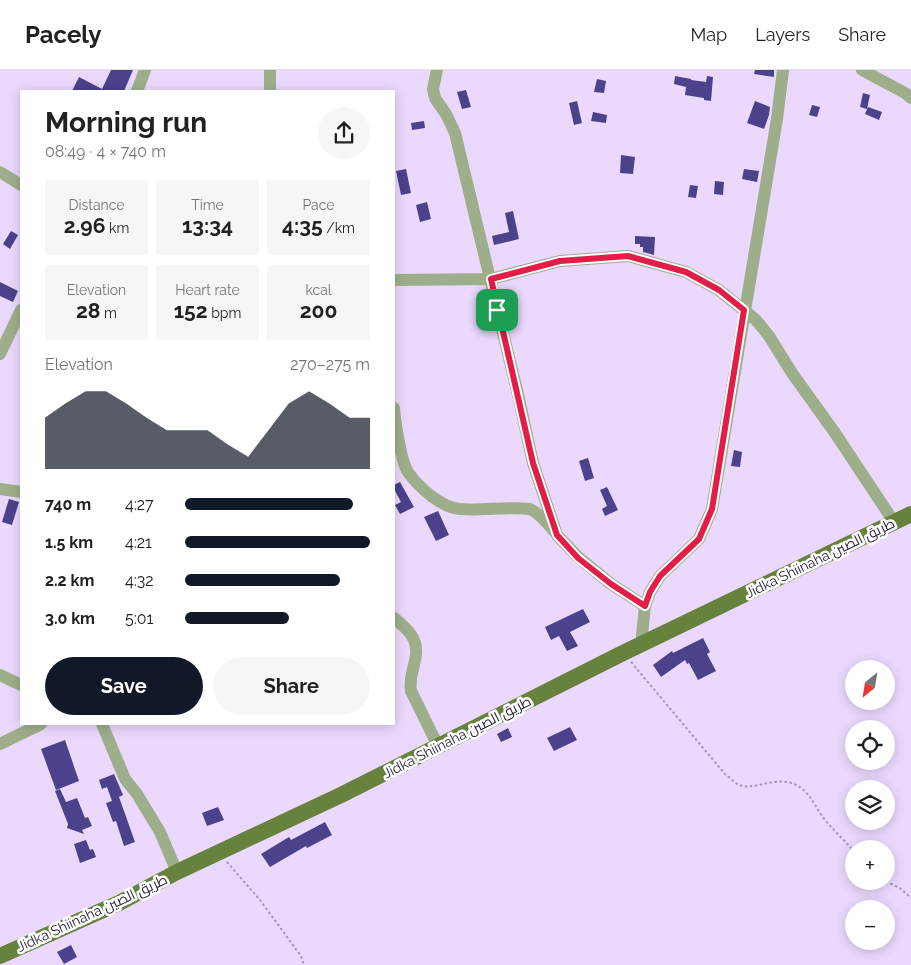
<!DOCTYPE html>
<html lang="en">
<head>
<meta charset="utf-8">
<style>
	:root { --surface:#fff; --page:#f6f6f6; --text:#202124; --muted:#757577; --line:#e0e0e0; --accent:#111827 }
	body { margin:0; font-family:Raleway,Cairo,sans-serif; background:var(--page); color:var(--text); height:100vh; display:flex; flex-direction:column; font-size:19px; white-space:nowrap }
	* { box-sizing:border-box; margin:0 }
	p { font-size:16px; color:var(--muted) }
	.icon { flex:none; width:28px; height:28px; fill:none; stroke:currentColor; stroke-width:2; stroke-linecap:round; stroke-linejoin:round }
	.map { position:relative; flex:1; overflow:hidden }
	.details { position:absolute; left:20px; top:20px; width:375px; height:635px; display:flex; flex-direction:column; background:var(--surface); border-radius:0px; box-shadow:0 2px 12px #0003 }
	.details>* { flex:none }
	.needle { width:32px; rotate:210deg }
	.tools { position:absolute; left:845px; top:590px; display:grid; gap:10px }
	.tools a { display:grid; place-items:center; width:50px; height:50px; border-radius:50%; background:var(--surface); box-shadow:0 2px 12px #0003; font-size:25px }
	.pin { position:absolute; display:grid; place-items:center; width:42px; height:42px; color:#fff; margin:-21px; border-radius:10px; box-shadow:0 2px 8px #0006 }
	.round { display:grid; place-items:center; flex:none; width:52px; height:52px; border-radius:26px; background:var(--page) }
	.headline { display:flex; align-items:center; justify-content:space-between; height:85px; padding:0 25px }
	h1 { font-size:28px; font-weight:700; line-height:38px }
	.figures { display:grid; grid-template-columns:repeat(3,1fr); gap:8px; height:85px; padding:5px 25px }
	.figures div { display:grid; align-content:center; border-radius:0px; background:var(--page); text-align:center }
	.figures b { font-size:21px; font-weight:700 }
	.figures small { font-size:14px; font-weight:400 }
	.figures p { font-size:14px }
	.chart { height:140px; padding:10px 25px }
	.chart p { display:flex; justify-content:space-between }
	.chart svg { width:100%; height:90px; margin-top:5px; fill:var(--accent); opacity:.7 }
	.primary-button { display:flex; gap:10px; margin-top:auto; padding:10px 25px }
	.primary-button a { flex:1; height:58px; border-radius:30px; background:var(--accent); color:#fff; font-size:20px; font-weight:700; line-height:58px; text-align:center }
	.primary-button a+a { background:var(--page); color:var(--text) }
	ul { padding:0 25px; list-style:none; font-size:16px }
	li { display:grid; grid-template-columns:80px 60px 1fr; align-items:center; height:38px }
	li i { height:12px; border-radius:6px; background:var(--accent) }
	header { display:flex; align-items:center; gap:30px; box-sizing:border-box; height:70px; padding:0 25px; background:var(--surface); border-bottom:1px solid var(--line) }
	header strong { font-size:24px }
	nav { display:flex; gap:28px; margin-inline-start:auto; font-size:18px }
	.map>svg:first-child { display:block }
	.building { fill:#4c418b }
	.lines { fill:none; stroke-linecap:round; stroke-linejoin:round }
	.path { stroke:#a595b5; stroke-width:2; stroke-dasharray:2.5 2.5; stroke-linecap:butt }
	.minor { stroke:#9eae8a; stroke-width:12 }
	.major { stroke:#67823d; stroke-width:16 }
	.route-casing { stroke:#fff; stroke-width:10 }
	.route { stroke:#e11d48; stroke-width:6 }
	.labels { text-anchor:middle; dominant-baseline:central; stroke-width:5; stroke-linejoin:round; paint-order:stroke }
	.street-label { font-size:14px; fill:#2f233a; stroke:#fff }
</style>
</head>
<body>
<header>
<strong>Pacely</strong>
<nav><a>Map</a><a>Layers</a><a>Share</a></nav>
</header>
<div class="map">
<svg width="911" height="895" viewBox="0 0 911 895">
	<rect width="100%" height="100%" fill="#ead9fd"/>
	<path class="building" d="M111 0H133L124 21H72L79 7 102 19Z
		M755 0H774V7L754 4Z
		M675 6 691 9V10L706 12 707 6 713 7 711 31 704 30V28L685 25 686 17 674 14Z
		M597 9 606 11 604 23 594 22Z
		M466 20 471 37 462 39 457 22Z
		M863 23 870 25 867 39 860 37Z
		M577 31 582 53 574 55 569 33Z
		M755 31 770 37 769 45 764 59 747 53Z
		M812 35 820 37 817 47 809 45Z
		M868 37 882 42 879 50 865 44Z
		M593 42 607 45 606 53 591 51Z
		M424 51 425 58 412 60 411 53Z
		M621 85 635 87 633 104 620 103Z
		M406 99 411 123 401 125 396 101Z
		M744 99 759 101 757 112 742 109Z
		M715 111 724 112 723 125 714 124Z
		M690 115 698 116 696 128 688 127Z
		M427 132 431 149 420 152 416 135Z
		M513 141 519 169 494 175 492 166 509 162 505 143Z
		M11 161 18 165 10 179 3 174Z
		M635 166 655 167 654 185 643 182V177H640V174H635Z
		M0 212 18 221 13 232 0 226Z
		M734 380 742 382 740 397 731 396Z
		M588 388 594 408 585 411 579 391Z
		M400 412 414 437 400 444 395 435 401 432 394 419V415Z
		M607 417 618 440 605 446 602 439 607 436 600 420Z
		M9 429 19 432 12 455 2 452Z
		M438 441 449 465 436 471 424 447Z
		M583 539 590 552 570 562 578 576 567 581 559 566 551 570 545 557Z
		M703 568 710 582 707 584 716 601 698 610 689 593 687 594 685 590 661 607 653 595 672 581 673 583Z
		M570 657 577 670 554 681 547 668Z
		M508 658 512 667 501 672 497 664Z
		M65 670 79 711 56 720 41 679Z
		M114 704 123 725 119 727 135 772 124 776 116 751 113 752 106 733 112 731 107 717 102 719 99 710Z
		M60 719 66 732 77 728 85 748 88 747 92 756 82 760 84 764 67 758 68 754 55 721Z
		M218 737 224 750 207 756 202 743Z
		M325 752 332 765 307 778 306 776 270 797 261 784 289 767 291 770Z
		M86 770 90 780 93 779 96 787 80 793 74 774Z
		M71 875 77 887 64 894 57 882Z"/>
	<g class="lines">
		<path class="path" d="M631 592 725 704C729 707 733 711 737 714 752 722 772 707 791 713 808 718 813 733 822 746 831 758 843 769 854 781
			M227 792 260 830 301 886 304 895
			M886 811 901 819 911 828"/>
		<path class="minor" d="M270 0V21
			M437 0 433 19 435 28 446 44 455 63 519 329 533 393 557 465 578 487 611 514 645 536
			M862 0 905 23 911 28
			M137 21 145 0
			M0 102 21 115
			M394 210 491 209 560 191 628 186 686 202 719 220 756 250 769 266 792 303 835 363 894 452
			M0 284 21 240
			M394 338C395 352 401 392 408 402 418 417 442 438 460 439 483 441 507 436 530 439 540 444 546 452 554 461
			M0 419 21 422
			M394 548C408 559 420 570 415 590 413 601 409 608 411 621L438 676
			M641 575 645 536 650 522 660 506 699 469 712 439 777 49 783 0
			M0 605 21 615
			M102 654 125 709 137 724 160 762 177 802
			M0 674 41 654"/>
		<path class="major" d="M0 886 119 833 177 802 341 725 623 583 911 444"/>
	</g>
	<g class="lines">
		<defs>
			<path id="route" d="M628 186 686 202 719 220 744 240 712 439 699 469 660 506 650 522 645 536 611 514 578 488 557 465 533 393 491 209 560 191Z"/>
		</defs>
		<use href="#route" class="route-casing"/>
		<use href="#route" class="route"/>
	</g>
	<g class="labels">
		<g class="street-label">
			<text transform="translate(820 488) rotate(-26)">Jidka Shiinaha طريق الصين</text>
			<text transform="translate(457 667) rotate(-27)">Jidka Shiinaha طريق الصين</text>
			<text transform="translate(92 843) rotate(-25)">Jidka Shiinaha طريق الصين</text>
		</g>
	</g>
</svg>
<div class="tools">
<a><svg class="needle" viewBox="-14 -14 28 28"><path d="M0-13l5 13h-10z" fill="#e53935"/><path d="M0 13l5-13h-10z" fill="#757577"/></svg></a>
<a><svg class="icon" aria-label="locate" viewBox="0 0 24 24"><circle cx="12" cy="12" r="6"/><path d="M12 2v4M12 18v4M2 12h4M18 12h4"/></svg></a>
<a><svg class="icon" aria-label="layers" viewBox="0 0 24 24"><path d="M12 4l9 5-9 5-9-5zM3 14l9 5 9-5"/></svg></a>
<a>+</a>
<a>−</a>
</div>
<div class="pin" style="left:497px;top:240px;background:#1e9e55"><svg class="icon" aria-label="arrive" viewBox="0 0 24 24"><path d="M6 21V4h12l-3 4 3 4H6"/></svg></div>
<section class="details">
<div class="headline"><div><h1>Morning run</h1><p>08:49 · 4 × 740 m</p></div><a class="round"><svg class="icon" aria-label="share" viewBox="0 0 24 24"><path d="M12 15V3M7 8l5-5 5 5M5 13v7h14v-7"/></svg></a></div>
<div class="figures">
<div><p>Distance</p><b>2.96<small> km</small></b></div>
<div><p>Time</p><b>13:34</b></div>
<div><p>Pace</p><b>4:35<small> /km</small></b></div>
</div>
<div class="figures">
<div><p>Elevation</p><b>28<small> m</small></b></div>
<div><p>Heart rate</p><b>152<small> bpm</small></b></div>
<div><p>kcal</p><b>200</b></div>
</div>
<div class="chart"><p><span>Elevation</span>270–275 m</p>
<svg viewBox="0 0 160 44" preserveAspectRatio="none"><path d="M0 44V19L10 12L20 6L30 6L40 12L50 19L60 25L70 25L80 25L90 32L100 38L110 25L120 12L130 6L140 12L150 19L160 19V44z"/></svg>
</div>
<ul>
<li><b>740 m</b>4:27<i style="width:91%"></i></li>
<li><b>1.5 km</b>4:21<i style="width:100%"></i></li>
<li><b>2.2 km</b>4:32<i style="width:84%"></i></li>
<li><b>3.0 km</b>5:01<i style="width:56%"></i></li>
</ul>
<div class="primary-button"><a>Save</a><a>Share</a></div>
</section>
</div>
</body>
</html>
